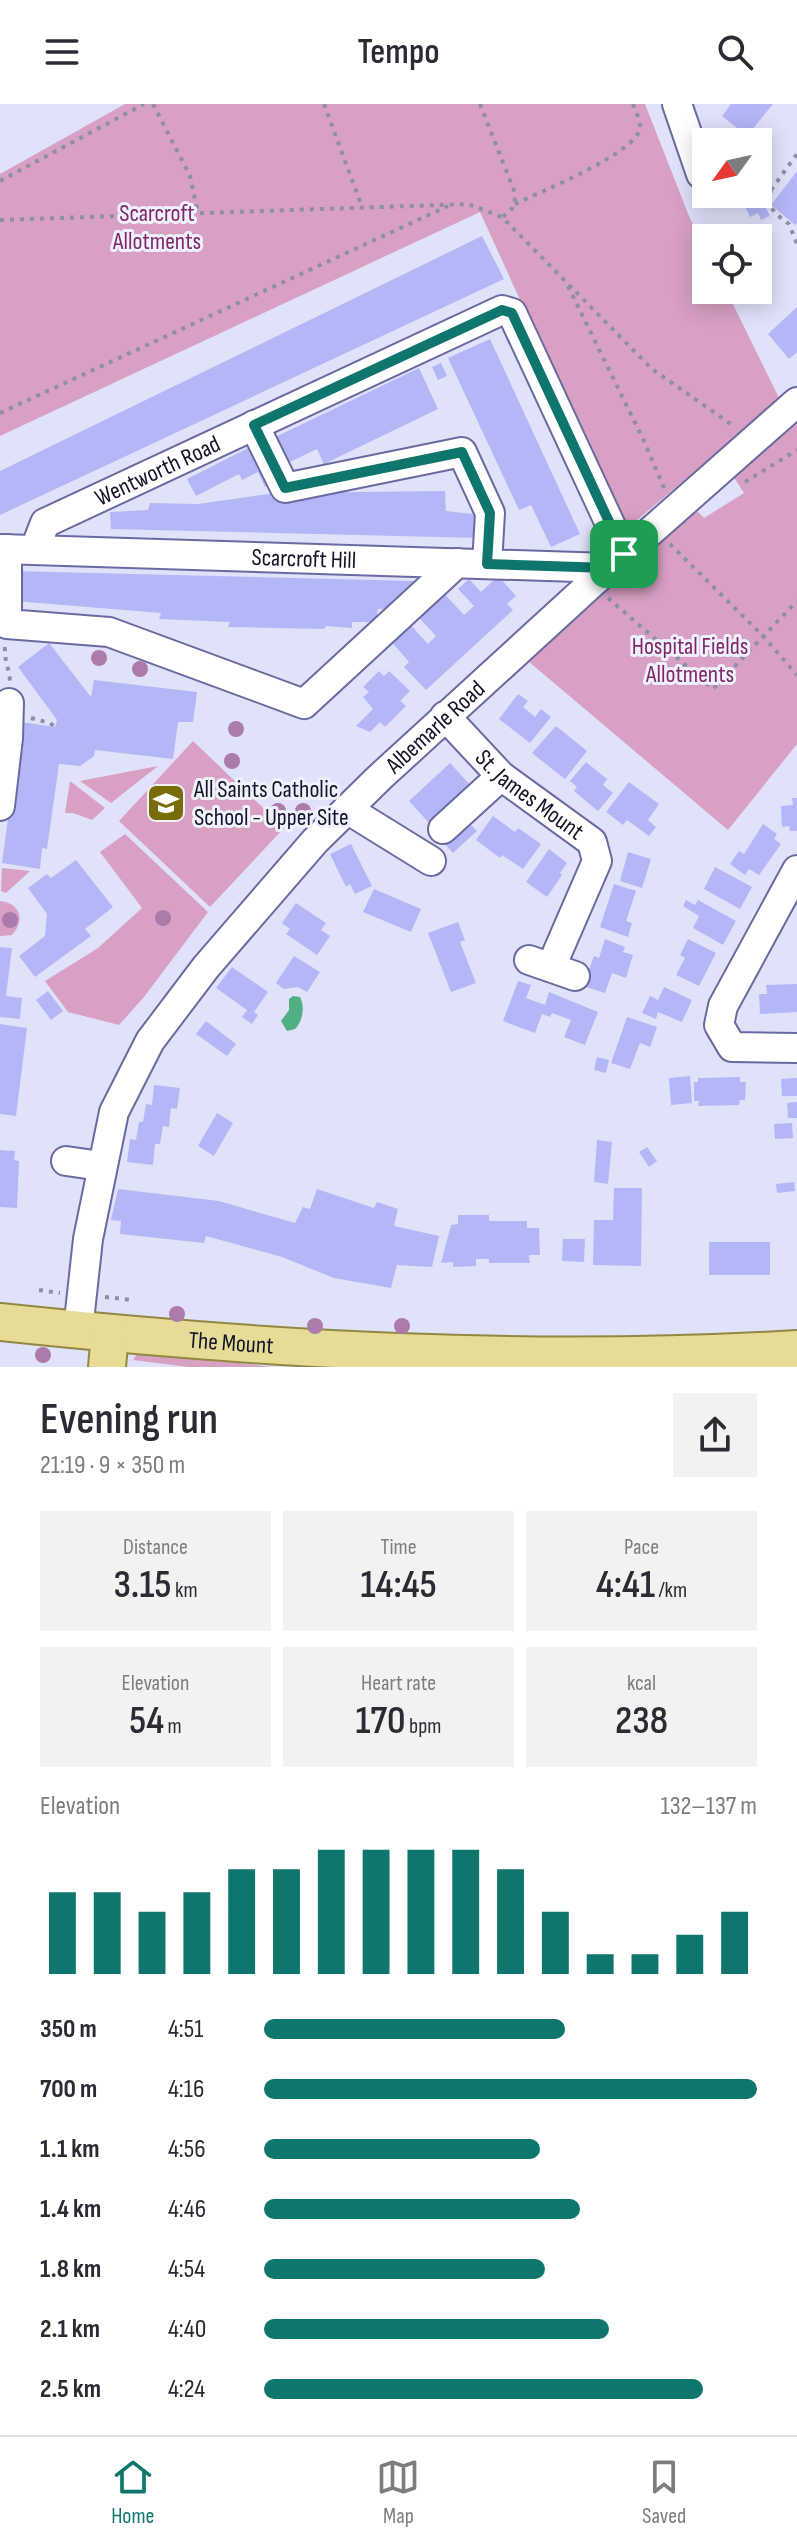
<!DOCTYPE html>
<html lang="en">
<head>
<meta charset="utf-8">
<style>
	:root { --surface:#fff; --page:#f2f2f3; --text:#2b2b33; --muted:#7c7c81; --line:#e1e1e2; --accent:#0f766e }
	body { margin:0; font-family:"Sofia Sans Condensed",sans-serif; background:var(--page); color:var(--text); height:100vh; display:flex; flex-direction:column; font-size:30px; white-space:nowrap }
	* { box-sizing:border-box; margin:0 }
	p { font-size:26px; color:var(--muted) }
	.icon { flex:none; width:44px; height:44px; fill:none; stroke:currentColor; stroke-width:2; stroke-linecap:round; stroke-linejoin:round }
	.map { position:relative; height:1263px; overflow:hidden }
	.details { display:flex; flex-direction:column; background:var(--surface); flex:1 }
	.details>* { flex:none }
	.needle { width:52px; rotate:237deg }
	.buttons { position:absolute; left:692px; top:24px; display:grid; gap:16px }
	.buttons a { display:grid; place-items:center; width:80px; height:80px; border-radius:0px; background:var(--surface); box-shadow:0 4px 20px #0003; font-size:40px }
	.pin { position:absolute; display:grid; place-items:center; width:68px; height:68px; color:#fff; margin:-34px; border-radius:16px; box-shadow:0 4px 12px #0006 }
	.round { display:grid; place-items:center; flex:none; width:84px; height:84px; border-radius:0px; background:var(--page) }
	.head { display:flex; align-items:center; justify-content:space-between; height:136px; padding:0 40px }
	h1 { font-size:44px; font-weight:600; line-height:60px }
	.metrics { display:grid; grid-template-columns:repeat(3,1fr); gap:12px; height:136px; padding:8px 40px }
	.metrics div { display:grid; align-content:center; border-radius:0px; background:var(--page); text-align:center }
	.metrics b { font-size:40px; font-weight:600 }
	.metrics small { font-size:22px; font-weight:400 }
	.metrics p { font-size:22px }
	.chart { height:224px; padding:16px 40px }
	.chart p { display:flex; justify-content:space-between }
	.chart svg { width:100%; height:144px; margin-top:8px; stroke:var(--accent); stroke-width:6 }
	ul { padding:0 40px; list-style:none; font-size:26px }
	li { display:grid; grid-template-columns:128px 96px 1fr; align-items:center; height:60px }
	li i { height:20px; border-radius:10px; background:var(--accent) }
	header { display:flex; justify-content:space-between; align-items:center; height:104px; padding:0 40px; background:var(--surface); font-size:36px; font-weight:600 }
	.tab-bar { display:flex; justify-content:space-around; align-items:center; height:112px; border-top:2px solid var(--line); background:var(--surface); font-size:22px; color:var(--muted) }
	.tab-bar a { display:grid; justify-items:center; gap:4px }
	.tab-bar .selected { color:var(--accent) }
	.map>svg:first-child { display:block }
	.green { fill:#d8a0c3 }
	.water { fill:#50b084 }
	.building { fill:#b3b7f7 }
	.lines { fill:none; stroke-linecap:round; stroke-linejoin:round }
	.minor-casing { stroke:#696ba0; stroke-width:32 }
	.major-casing { stroke:#928741; stroke-width:40 }
	.path { stroke:#8e8fa6; stroke-width:4; stroke-dasharray:4 6; stroke-linecap:butt }
	.minor { stroke:#fff; stroke-width:28 }
	.major { stroke:#e6dc95; stroke-width:36 }
	.tree { fill:#ac7ba9 }
	.route-casing { stroke:#fff; stroke-width:16 }
	.route { stroke:#0f766e; stroke-width:10 }
	.labels { text-anchor:middle; dominant-baseline:central; stroke-width:6; stroke-linejoin:round; paint-order:stroke }
	.park-label { font-size:24px; fill:#812767; stroke:#eff1fd }
	.street-label { font-size:24px; fill:#131328; stroke:#eff1fd }
	.poi-label { font-size:24px; fill:#131328; stroke:#eff1fd; text-anchor:start }
</style>
</head>
<body>
<header><svg class="icon" aria-label="menu" viewBox="0 0 24 24"><path d="M4 6h16M4 12h16M4 18h16"/></svg>Tempo<svg class="icon" aria-label="search" viewBox="0 0 24 24"><circle cx="10" cy="10" r="6"/><path d="M15 15l6 6"/></svg></header>
<div class="map">
<svg width="797" height="1263" viewBox="0 0 797 1263">
	<rect width="100%" height="100%" fill="#e0e2fa"/>
	<path class="green" d="M125 0H645L689 112 706 147V186H726L780 296 625 426 480 108 0 332V70Z
		M797 317V640L728 726 528 557 696 406 704 414 744 389 733 372Z
		M193 637 284 724 210 803 119 717Z
		M158 662 111 699 80 677Z
		M70 677 105 704 92 716 73 709H65Z
		M125 730 208 808 144 893 119 921 68 908 45 877 98 844 142 804 100 748Z
		M2 764 30 767 6 789 1 787Z
		M0 797C20 799 26 816 12 831L0 832Z
		M139 1247 272 1263H188L133 1256Z"/>
	<path class="water" d="M293 892 300 893C305 903 303 917 295 925L287 927 281 917 289 906V895Z"/>
	<path class="building" d="M731 0H773L747 32 722 12Z
		M797 67V119L795 121 771 101Z
		M750 90H759L770 112 761 116 758 109 750 113 741 94Z
		M756 125 771 154 758 160V134H739Z
		M482 132 504 175 0 411V367Z
		M797 203V248L789 255 768 230Z
		M490 235 580 430 551 443 531 401 519 406 448 254Z
		M441 259 447 272 438 276 432 263Z
		M419 264 438 305 324 360 317 345 279 363 267 337Z
		M256 340 276 378 265 383 258 368 242 376 239 370 196 392 187 375Z
		M445 387 446 407 482 411 479 434 111 425 110 408 148 406 150 399 198 400 276 389Z
		M13 467 414 477 411 493 396 495 395 505H378L376 518H352V524L326 522 324 525 228 523 230 518 159 515 161 509 14 497Z
		M498 472 516 492 507 500 513 506 426 586 404 563 409 558 389 535 408 518 428 540 436 532 414 508 439 484 464 511 474 502 458 485 469 475 481 488Z
		M49 539 91 593 94 576 197 588 193 618H178L173 655 95 646 94 652 80 662 59 660 47 745 42 744 40 765 2 759 21 618 55 623 57 616 18 563Z
		M379 567 384 572 389 567 410 587 400 597 406 602 385 623 380 618 370 628 356 622 373 605 363 593 369 588 363 583Z
		M518 590 528 597 523 603 535 613 541 605 551 613 530 639 499 615Z
		M556 622 587 647 565 675 532 649Z
		M586 658 607 675 603 681 613 689 598 707 574 687 577 683 570 677Z
		M450 659 471 682 430 720 409 697Z
		M629 678 659 700 648 716 656 723 649 732 627 716 623 721 606 708Z
		M792 694H797V727H790L789 722 782 723 781 702 793 701Z
		M493 712 515 728 518 724 541 740 523 765 502 751 500 754 476 736Z
		M465 715 477 727 453 749 442 737Z
		M763 720 777 730 774 735 781 740 759 771 749 765 745 771 730 760 739 747 744 750Z
		M351 740 372 782 355 790 350 780 346 783 330 750Z
		M549 745 567 759 560 769 562 771 547 793 526 778Z
		M628 748 651 755 642 784 620 777Z
		M76 756 113 803 85 825 91 832 35 873 19 852 45 832 47 810 28 784 47 770 51 774Z
		M715 763 752 783 740 805 704 785Z
		M614 780 636 787 626 817 632 819 628 833 600 823Z
		M374 785 421 805 411 828 363 808Z
		M686 796 695 801 698 796 736 817 723 841 693 824 699 812 683 802Z
		M296 799 326 819 321 826 330 832 317 851 286 830 290 825 282 819Z
		M458 818 465 836 460 838 476 879 451 888 428 829Z
		M605 835 625 843 623 848 633 851 626 874 612 869 605 889 583 882 594 852 599 854Z
		M688 835 716 849 699 882 676 871 685 854 680 851Z
		M0 843 12 844 6 892 22 894 20 915 0 913Z
		M294 852 320 868 307 888 298 883 284 885 276 879Z
		M232 863 268 888 254 908 258 911 252 920 242 913 247 906 216 884Z
		M518 877 531 881 526 894 545 901 549 888 598 908 585 941 564 933 571 916 552 909 550 913 542 910 535 929 503 917Z
		M797 880V908L760 910 759 890H767L766 881Z
		M664 883 692 896 682 918 658 908 656 915 642 909 650 892 658 896Z
		M48 887 63 907 51 916 36 896Z
		M627 913 657 923 650 943 640 939 630 965 611 959Z
		M206 917 236 940 227 952 196 930Z
		M0 920 27 924 16 1012 0 1010Z
		M597 953 609 956 606 969 594 966Z
		M690 972 692 999 671 1001 669 974Z
		M740 973V978H746L745 996H740L739 1001 698 1002 699 997H694V978H698V974Z
		M797 974V992H782L781 975Z
		M154 981 180 984 177 1005 171 1004 169 1023 163 1022 160 1040H155L153 1061 127 1058 130 1035 136 1036 139 1018H143L146 1000 152 1001Z
		M797 998V1014H788L787 999Z
		M217 1009 233 1019 214 1052 198 1042Z
		M792 1019 793 1034 775 1035 774 1020Z
		M597 1036 612 1038 608 1080 594 1078Z
		M647 1043 657 1057 649 1063 639 1048Z
		M0 1046 15 1047 14 1056 19 1057 17 1104 0 1103Z
		M794 1078 795 1087 777 1089 776 1080Z
		M614 1084H642L641 1162 593 1161 594 1116H613Z
		M118 1085 219 1097 295 1119 303 1103 310 1105 317 1085 374 1104 377 1098 398 1105 394 1122 439 1132 432 1163 397 1161 391 1184 334 1174 282 1153 206 1132 204 1139 120 1130 121 1117 111 1116Z
		M458 1111H489V1117H527V1124H539L540 1151H529L530 1159H489V1155H476V1162L453 1163V1158L441 1159 451 1121 458 1120Z
		M563 1135H585L584 1158 562 1157Z
		M709 1138H770V1171H709Z"/>
	<g class="lines">
		<defs>
			<g id="minor">
				<path d="M677 0 701 70"/>
				<path d="M254 321 285 384 462 348 490 409 487 460"/>
				<path id="s1" d="M0 445 609 464"/>
				<path d="M7 445V520L109 528 304 600 457 459"/>
				<path id="s2" d="M35 445 45 419 502 206 512 209 624 450"/>
				<path id="s3" d="M445 612 501 672 592 738 597 757 551 863"/>
				<path d="M0 702 8 634 9 599"/>
				<path d="M347 705 431 757"/>
				<path d="M443 725 501 672"/>
				<path d="M797 766 723 902 719 921 732 943 797 944"/>
				<path d="M529 856 575 872"/>
				<path d="M66 1057 101 1062"/>
				<path id="s4" d="M78 1226 88 1135 114 1008 150 937 206 863 315 737 379 674 591 480 797 298"/>
			</g>
			<g id="major">
				<path id="s5" d="M0 1218C265 1246 531 1261 797 1245"/>
				<path d="M107 1263 110 1230"/>
			</g>
		</defs>
		<use href="#minor" class="minor-casing"/>
		<use href="#major" class="major-casing"/>
		<path class="path" d="M153 0 190 72 198 109
			M324 0 362 103
			M480 0 515 89C515 101 513 107 502 113
			M758 59 771 86 797 50
			M0 77 144 0
			M771 86 768 99 776 110 789 120 797 140
			M515 100C539 88 636 50 640 24 641 17 635 7 633 0
			M0 116 468 100 502 113 652 265 735 323
			M568 182 644 337 664 384
			M0 309 448 102
			M745 378 797 346
			M670 440 763 532 797 571
			M608 494 713 585 797 497
			M5 543C4 556 9 564 10 577
			M31 614 50 619 55 623
			M39 1186 60 1189
			M105 1193 132 1196"/>
		<use href="#minor" class="minor"/>
		<use href="#major" class="major"/>
	</g>
	<g class="tree">
		<circle cx="99" cy="554" r="8"/>
		<circle cx="140" cy="565" r="8"/>
		<circle cx="236" cy="625" r="8"/>
		<circle cx="232" cy="657" r="8"/>
		<circle cx="278" cy="707" r="8"/>
		<circle cx="303" cy="707" r="8"/>
		<circle cx="163" cy="814" r="8"/>
		<circle cx="10" cy="816" r="8"/>
		<circle cx="177" cy="1210" r="8"/>
		<circle cx="315" cy="1222" r="8"/>
		<circle cx="402" cy="1222" r="8"/>
		<circle cx="43" cy="1251" r="8"/>
	</g>
	<g class="lines">
		<defs>
			<path id="route" d="M502 206 512 209 624 450 609 464 487 460 490 409 462 348 285 384 254 321Z"/>
		</defs>
		<use href="#route" class="route-casing"/>
		<use href="#route" class="route"/>
	</g>
	<defs>
		<symbol id="school-square" viewBox="-11 -11 22 22"><rect x="-9" y="-9" width="18" height="18" rx="4" fill="#786c06" stroke="#eff1fd"/><path d="M0-5L7-2L0 1L-7-2ZM-4 1L0 2.5L4 1V4Q0 6-4 4Z" fill="#fff"/></symbol>
	</defs>
	<g fill-rule="evenodd">
		<use href="#school-square" x="144" y="677" width="44" height="44"/>
	</g>
	<g class="labels">
		<g class="park-label">
			<text x="157" y="109">Scarcroft<tspan x="157" dy="28">Allotments</tspan></text>
			<text x="690" y="542">Hospital Fields<tspan x="690" dy="28">Allotments</tspan></text>
		</g>
		<g class="street-label">
			<text stroke="none"><textPath href="#s2" startOffset="152">Wentworth Road</textPath></text>
			<text stroke="none"><textPath href="#s1" startOffset="304">Scarcroft Hill</textPath></text>
			<text stroke="none"><textPath href="#s4" startOffset="726">Albemarle Road</textPath></text>
			<text stroke="none"><textPath href="#s3" startOffset="116">St. James Mount</textPath></text>
			<text stroke="none"><textPath href="#s5" startOffset="232">The Mount</textPath></text>
		</g>
		<g class="poi-label">
			<text x="194" y="685">All Saints Catholic<tspan x="194" dy="28">School - Upper Site</tspan></text>
		</g>
	</g>
</svg>
<div class="buttons">
<a><svg class="needle" viewBox="-14 -14 28 28"><path d="M0-13l5 13h-10z" fill="#e53935"/><path d="M0 13l5-13h-10z" fill="#7c7c81"/></svg></a>
<a><svg class="icon" aria-label="locate" viewBox="0 0 24 24"><circle cx="12" cy="12" r="6"/><path d="M12 2v4M12 18v4M2 12h4M18 12h4"/></svg></a>
</div>
<div class="pin" style="left:624px;top:450px;background:#1e9e55"><svg class="icon" aria-label="arrive" viewBox="0 0 24 24"><path d="M6 21V4h12l-3 4 3 4H6"/></svg></div>
</div>
<section class="details">
<div class="head"><div><h1>Evening run</h1><p>21:19 · 9 × 350 m</p></div><a class="round"><svg class="icon" aria-label="share" viewBox="0 0 24 24"><path d="M12 15V3M7 8l5-5 5 5M5 13v7h14v-7"/></svg></a></div>
<div class="metrics">
<div><p>Distance</p><b>3.15<small> km</small></b></div>
<div><p>Time</p><b>14:45</b></div>
<div><p>Pace</p><b>4:41<small> /km</small></b></div>
</div>
<div class="metrics">
<div><p>Elevation</p><b>54<small> m</small></b></div>
<div><p>Heart rate</p><b>170<small> bpm</small></b></div>
<div><p>kcal</p><b>238</b></div>
</div>
<div class="chart"><p><span>Elevation</span>132–137 m</p>
<svg viewBox="0 0 160 44" preserveAspectRatio="none"><path d="M5 44V19M15 44V19M25 44V25M35 44V19M45 44V12M55 44V12M65 44V6M75 44V6M85 44V6M95 44V6M105 44V12M115 44V25M125 44V38M135 44V38M145 44V32M155 44V25"/></svg>
</div>
<ul>
<li><b>350 m</b>4:51<i style="width:61%"></i></li>
<li><b>700 m</b>4:16<i style="width:100%"></i></li>
<li><b>1.1 km</b>4:56<i style="width:56%"></i></li>
<li><b>1.4 km</b>4:46<i style="width:64%"></i></li>
<li><b>1.8 km</b>4:54<i style="width:57%"></i></li>
<li><b>2.1 km</b>4:40<i style="width:70%"></i></li>
<li><b>2.5 km</b>4:24<i style="width:89%"></i></li>
</ul>
</section>
<nav class="tab-bar">
<a class="selected"><svg class="icon" aria-label="home" viewBox="0 0 24 24"><path d="M3 11l9-7 9 7M6 9v11h12V9"/></svg>Home</a>
<a><svg class="icon" aria-label="map" viewBox="0 0 24 24"><path d="M3 6l6-2 6 2 6-2v14l-6 2-6-2-6 2zM9 4v14M15 6v14"/></svg>Map</a>
<a><svg class="icon" aria-label="saved" viewBox="0 0 24 24"><path d="M7 4h10v16l-5-4-5 4z"/></svg>Saved</a>
</nav>
</body>
</html>
